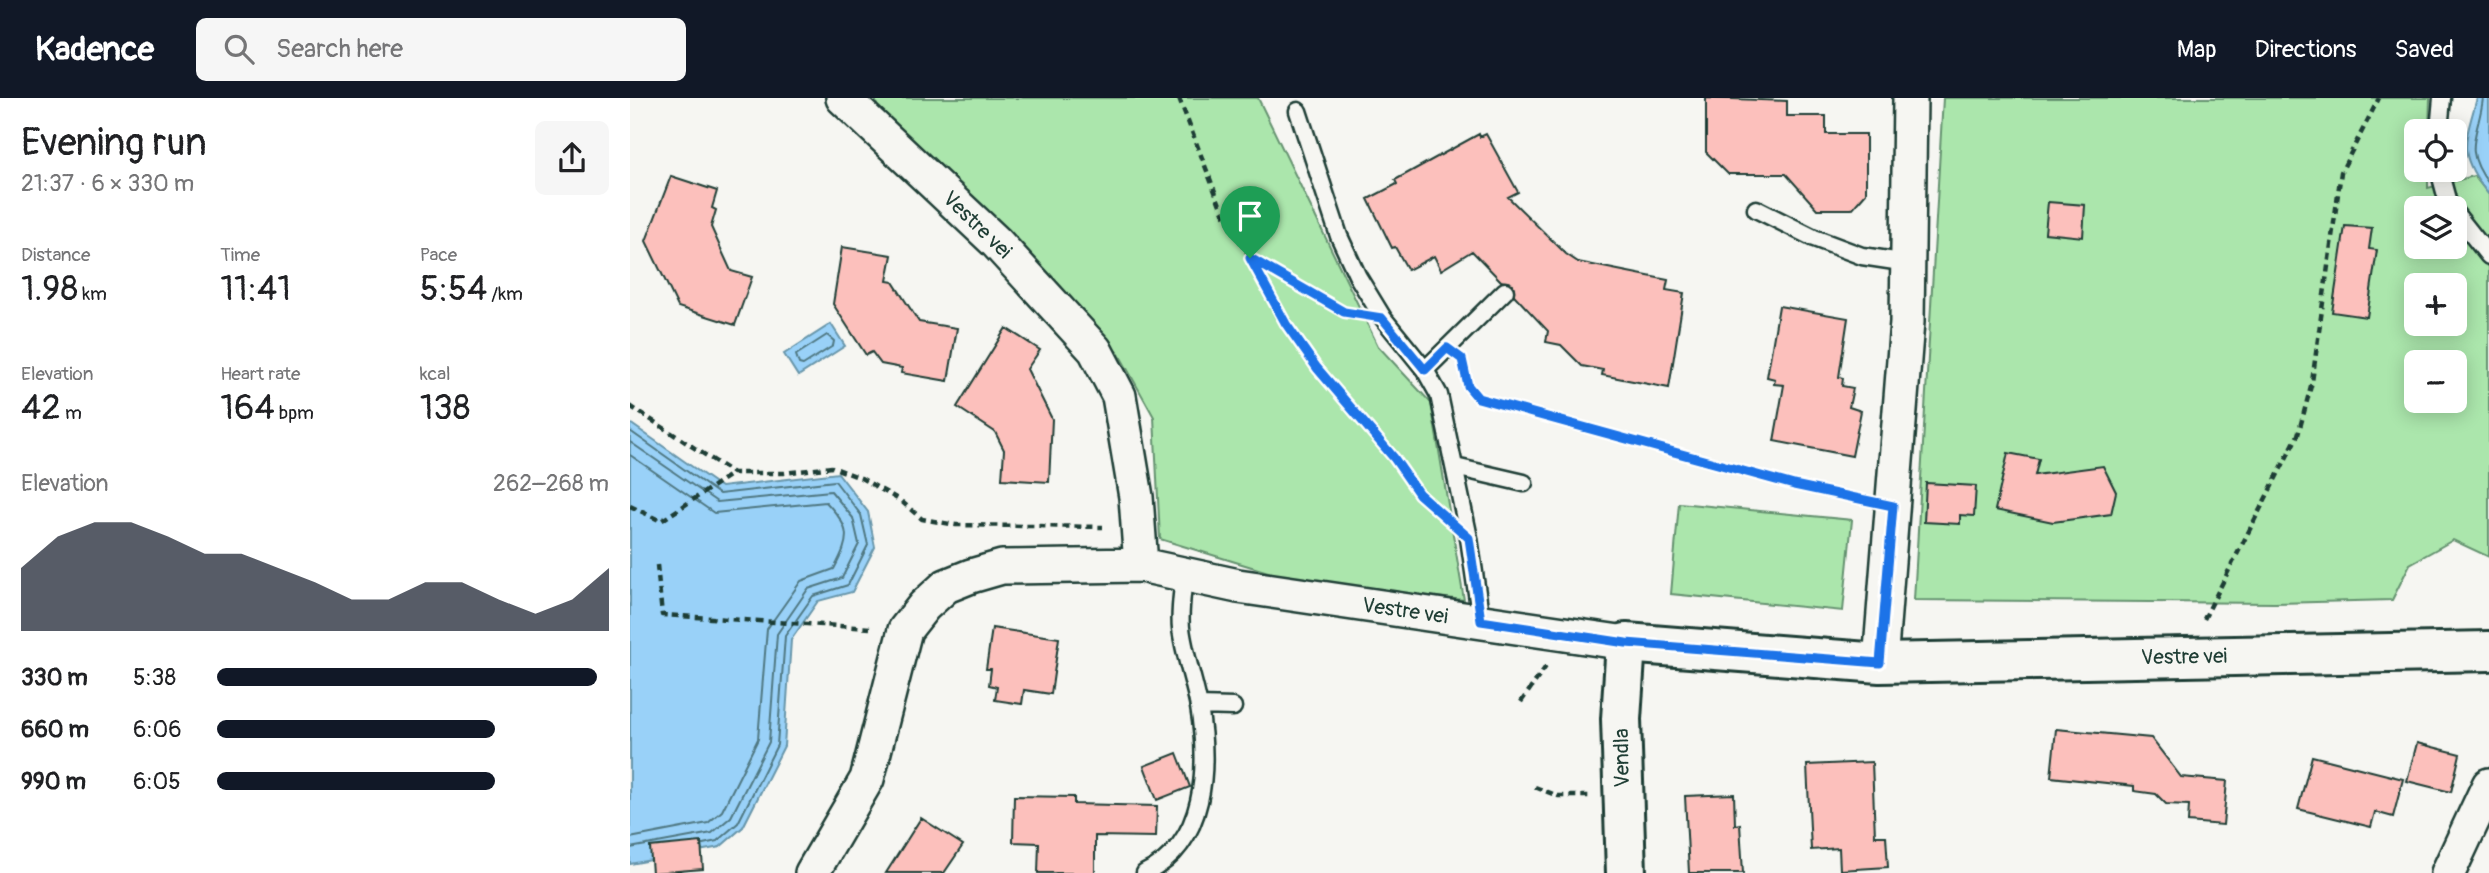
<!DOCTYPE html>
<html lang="en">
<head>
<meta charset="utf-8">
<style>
	:root { --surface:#fff; --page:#f6f6f6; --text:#202124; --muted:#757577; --accent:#111827 }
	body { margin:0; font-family:Pangolin,sans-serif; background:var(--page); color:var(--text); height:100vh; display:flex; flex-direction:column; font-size:26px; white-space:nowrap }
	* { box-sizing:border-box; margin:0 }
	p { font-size:23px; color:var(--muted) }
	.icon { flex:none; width:38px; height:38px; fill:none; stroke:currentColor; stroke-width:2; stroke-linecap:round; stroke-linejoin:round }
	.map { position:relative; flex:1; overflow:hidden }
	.sheet { display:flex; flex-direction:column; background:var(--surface); width:630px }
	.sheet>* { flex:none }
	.fabs { position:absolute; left:1774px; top:21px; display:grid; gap:14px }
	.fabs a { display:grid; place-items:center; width:63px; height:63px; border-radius:10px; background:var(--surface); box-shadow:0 4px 18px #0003; font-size:35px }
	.pin { position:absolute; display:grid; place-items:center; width:60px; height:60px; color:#fff; margin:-72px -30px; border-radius:50% 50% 50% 0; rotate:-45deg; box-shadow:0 0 7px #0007 }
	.pin .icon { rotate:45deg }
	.round { display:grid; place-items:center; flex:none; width:74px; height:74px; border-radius:10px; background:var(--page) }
	.overview { display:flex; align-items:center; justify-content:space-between; height:119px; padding:0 21px }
	h1 { font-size:38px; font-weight:600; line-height:52px }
	.stats { display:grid; grid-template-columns:repeat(3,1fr); gap:10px; height:119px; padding:7px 21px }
	.stats div { display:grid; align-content:center }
	.stats b { font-size:35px; font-weight:600 }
	.stats small { font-size:19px; font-weight:400 }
	.stats p { font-size:19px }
	.chart { height:196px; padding:14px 21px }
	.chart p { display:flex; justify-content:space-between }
	.chart svg { width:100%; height:126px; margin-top:7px; fill:var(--accent); opacity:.7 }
	ul { padding:0 21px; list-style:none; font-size:23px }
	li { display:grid; grid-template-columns:112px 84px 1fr; align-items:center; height:52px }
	li i { height:18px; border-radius:9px; background:var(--accent) }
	header { display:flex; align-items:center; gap:42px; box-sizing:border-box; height:98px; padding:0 35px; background:var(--accent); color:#fff }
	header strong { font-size:33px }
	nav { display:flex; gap:38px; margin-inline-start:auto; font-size:24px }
	.search { width:490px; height:63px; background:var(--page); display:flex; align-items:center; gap:18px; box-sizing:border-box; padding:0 24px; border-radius:10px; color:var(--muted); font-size:26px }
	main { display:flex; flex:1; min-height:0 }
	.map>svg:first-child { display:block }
	.green { fill:#abe6ac; stroke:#659270; stroke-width:2; fill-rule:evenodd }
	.water { fill:#99d1f8; stroke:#6896aa; stroke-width:2 }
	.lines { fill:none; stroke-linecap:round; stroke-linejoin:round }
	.shore { stroke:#507882; stroke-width:2 }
	.building { fill:#fcc0bc; stroke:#1f3d34; stroke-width:2 }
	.lane-casing { stroke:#1f3d34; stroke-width:21 }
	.street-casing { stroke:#1f3d34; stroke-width:38 }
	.secondary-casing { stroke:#1f3d34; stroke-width:44 }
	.path { stroke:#1f3d34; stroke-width:4.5; stroke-dasharray:7 5; stroke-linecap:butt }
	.lane { stroke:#f6f6f2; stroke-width:16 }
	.street { stroke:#f6f6f2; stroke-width:33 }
	.secondary { stroke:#f6f6f2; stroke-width:38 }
	.route-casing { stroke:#fff; stroke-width:14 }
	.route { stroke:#1a73e8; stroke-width:9 }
	.labels { text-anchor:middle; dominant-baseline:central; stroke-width:6; stroke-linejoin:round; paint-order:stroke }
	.street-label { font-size:21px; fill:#1f3d34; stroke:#f6f6f2 }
</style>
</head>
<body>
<header>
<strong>Kadence</strong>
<div class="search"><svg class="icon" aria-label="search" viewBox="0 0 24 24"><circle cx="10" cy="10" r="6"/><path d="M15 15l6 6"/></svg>Search here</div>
<nav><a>Map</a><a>Directions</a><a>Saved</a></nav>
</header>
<main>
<section class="sheet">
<div class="overview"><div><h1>Evening run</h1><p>21:37 · 6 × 330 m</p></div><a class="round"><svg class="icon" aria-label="share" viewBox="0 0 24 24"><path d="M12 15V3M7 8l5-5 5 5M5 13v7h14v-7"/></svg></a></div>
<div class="stats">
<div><p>Distance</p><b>1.98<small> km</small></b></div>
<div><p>Time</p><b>11:41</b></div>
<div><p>Pace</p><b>5:54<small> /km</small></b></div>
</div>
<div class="stats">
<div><p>Elevation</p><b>42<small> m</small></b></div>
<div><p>Heart rate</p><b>164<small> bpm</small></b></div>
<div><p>kcal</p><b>138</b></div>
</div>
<div class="chart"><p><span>Elevation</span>262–268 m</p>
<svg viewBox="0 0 160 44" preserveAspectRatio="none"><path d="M0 44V22L10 11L20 6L30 6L40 11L50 17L60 17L70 22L80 27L90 33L100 33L110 27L120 27L130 33L140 38L150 33L160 22V44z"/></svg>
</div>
<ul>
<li><b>330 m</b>5:38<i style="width:97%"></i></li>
<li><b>660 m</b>6:06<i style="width:71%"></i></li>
<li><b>990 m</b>6:05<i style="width:71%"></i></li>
</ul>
</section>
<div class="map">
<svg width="1859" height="775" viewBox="0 0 1859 775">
	<rect width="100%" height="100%" fill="#f6f6f2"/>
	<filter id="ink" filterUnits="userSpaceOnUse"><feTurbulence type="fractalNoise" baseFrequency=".0143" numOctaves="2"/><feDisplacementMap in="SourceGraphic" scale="14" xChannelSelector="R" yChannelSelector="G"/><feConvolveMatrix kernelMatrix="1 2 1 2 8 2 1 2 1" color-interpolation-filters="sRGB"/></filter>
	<g filter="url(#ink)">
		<path class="green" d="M245 0H628L748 248 801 305 834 502 671 484 530 441 524 319 489 256 250 19Z
			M1313 0H1800L1799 33H1787V72H1798V90L1844 78 1859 97V459L1823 442 1780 466 1762 502 1645 505 1284 502ZM1787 110H1825V149H1787ZM1787 187H1825V226H1787ZM1787 264H1825V303H1787Z
			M1049 405 1222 422 1213 513 1041 496Z"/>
		<path class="water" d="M1847 0H1859V97C1827 56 1834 47 1847 0Z
			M201 226 215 248 168 278 154 256Z
			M0 325 91 389 208 375 238 414 245 449 222 494 188 503 161 542 154 648 113 729 90 749 0 766Z"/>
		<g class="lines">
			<path class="shore" d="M1853 0C1849 38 1831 49 1859 86
				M197 237 204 243 203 248 173 267 169 266 166 257Z
				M0 333 89 396 205 383 231 417 238 447 218 487 183 498 155 538 147 647 108 725 87 743 73 746
				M0 344 87 404 201 393 223 420 229 446 212 480 178 491 147 536 139 644 101 719 82 735 0 750
				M0 357 84 415 196 404C221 431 221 439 204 471L171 483 137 531 128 641 92 713 78 725 0 740"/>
		</g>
		<path class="building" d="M1076 0 1157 3V18H1196V36H1236V95L1222 111H1187L1156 76H1098L1076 54Z
			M849 36 850 39 856 36 888 94 878 99 936 156 948 164 1038 182 1036 192 1054 195 1039 290 972 277 973 272 952 268 931 247 916 244 918 233 884 197 883 186 871 183 842 153 811 172 804 158 778 172 765 149 762 150 738 101 767 86 765 82Z
			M41 78 87 93 82 110 86 112 81 129 101 173 122 179 105 227 48 209 16 143Z
			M1418 104 1455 107 1453 139 1415 135Z
			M1715 128 1742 130 1739 151 1747 152 1737 219 1702 214Z
			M212 149 262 157 257 183 263 184 289 224 327 230 318 283 271 275 272 270 251 266 242 254 236 257 203 206Z
			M1149 208 1218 220 1209 279 1213 280 1212 288 1223 290 1219 309 1231 313 1222 358 1144 343 1154 287 1144 286 1145 281 1137 279Z
			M376 230 410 252 397 271 422 321 419 384 372 381 374 352 365 334 327 309Z
			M1378 355 1409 361 1405 377 1473 368 1486 394 1481 416 1423 424 1365 412Z
			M1296 385 1346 388 1344 418 1330 417V426L1294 424Z
			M362 530 429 540 421 596 394 592 392 606 365 602 367 589 359 587 361 571H356Z
			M1426 631 1521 640 1551 679 1597 683 1593 727 1558 724 1559 707 1536 706 1526 696 1504 693V688L1421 679Z
			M1787 645 1830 656 1821 694 1777 683Z
			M547 655 560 689 527 702 514 668Z
			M1682 658 1773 681 1763 719 1745 714 1741 729 1668 711Z
			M1242 664 1245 738H1256L1258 769 1210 772 1209 750 1181 752 1177 667Z
			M1104 696 1105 727 1110 726 1113 775H1059L1055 698Z
			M384 698 444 699V706L527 708 526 739 465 738V775H408L409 745 383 744Z
			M291 720 333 747 314 775H256Z
			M71 744 73 771 22 775 20 749Z"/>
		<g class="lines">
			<defs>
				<path id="lane" d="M668 13 709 138 728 179 753 220 795 272 809 297 839 440 851 523
					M1809 33 1812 0
					M1809 72 1818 105 1822 110
					M1126 111 1184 140 1232 158 1278 165
					M1825 115 1859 158
					M795 272 875 193
					M825 369 894 385
					M569 608 603 609
					M515 775C577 746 579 668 569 609 564 582 554 556 551 530 549 513 553 493 554 476"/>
				<path id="street" d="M213 0 366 144 465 252 489 298 506 399 511 467
					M1250 565 1277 224 1280 0
					M182 775 237 681 275 532 294 508 316 488 341 478 372 469 511 467 608 488 996 545
					M1818 775 1859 687"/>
				<path id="secondary" d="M996 775 991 621 996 545 1250 565 1859 553"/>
			</defs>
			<use href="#lane" class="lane-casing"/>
			<use href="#street" class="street-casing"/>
			<use href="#secondary" class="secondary-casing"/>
			<path class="path" d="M549 0 592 112 620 160 714 214 720 215
				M620 160 656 226 687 270 764 360 789 396 805 409
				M836 268 838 288 848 300 1164 387 1228 400
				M0 308 103 375H154L202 369 231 380 271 403 292 421 326 427 473 429
				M0 408 31 423 103 375
				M27 467 32 517 240 530
				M1574 521 1668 337 1682 284 1711 74 1749 0
				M891 604 917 567
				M905 689 928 698H959"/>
			<use href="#lane" class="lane"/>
			<use href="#street" class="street"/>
			<use href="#secondary" class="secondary"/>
		</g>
	</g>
	<g class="lines" filter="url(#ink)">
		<defs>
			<path id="route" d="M620 160 714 214 752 220 795 272 817 250 832 261 838 288 848 300 1164 387 1263 408 1250 565 996 545 851 523 839 440 789 396 764 360 687 270 656 226Z"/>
		</defs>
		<use href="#route" class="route-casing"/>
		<use href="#route" class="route"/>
	</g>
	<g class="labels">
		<g class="street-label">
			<text transform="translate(347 127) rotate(44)">Vestre vei</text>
			<text transform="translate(775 513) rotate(8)">Vestre vei</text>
			<text transform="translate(1554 559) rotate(-1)">Vestre vei</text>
			<text transform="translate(992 660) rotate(-91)">Vendla</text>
		</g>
	</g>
</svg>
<div class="fabs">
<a><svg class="icon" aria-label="locate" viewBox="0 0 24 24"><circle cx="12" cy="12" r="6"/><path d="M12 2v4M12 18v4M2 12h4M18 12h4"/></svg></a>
<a><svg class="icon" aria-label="layers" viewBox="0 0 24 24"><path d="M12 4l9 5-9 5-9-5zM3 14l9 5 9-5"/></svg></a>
<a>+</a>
<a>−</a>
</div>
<div class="pin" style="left:620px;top:160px;background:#1e9e55"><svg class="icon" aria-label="arrive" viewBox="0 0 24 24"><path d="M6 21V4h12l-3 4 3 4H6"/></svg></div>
</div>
</main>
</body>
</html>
